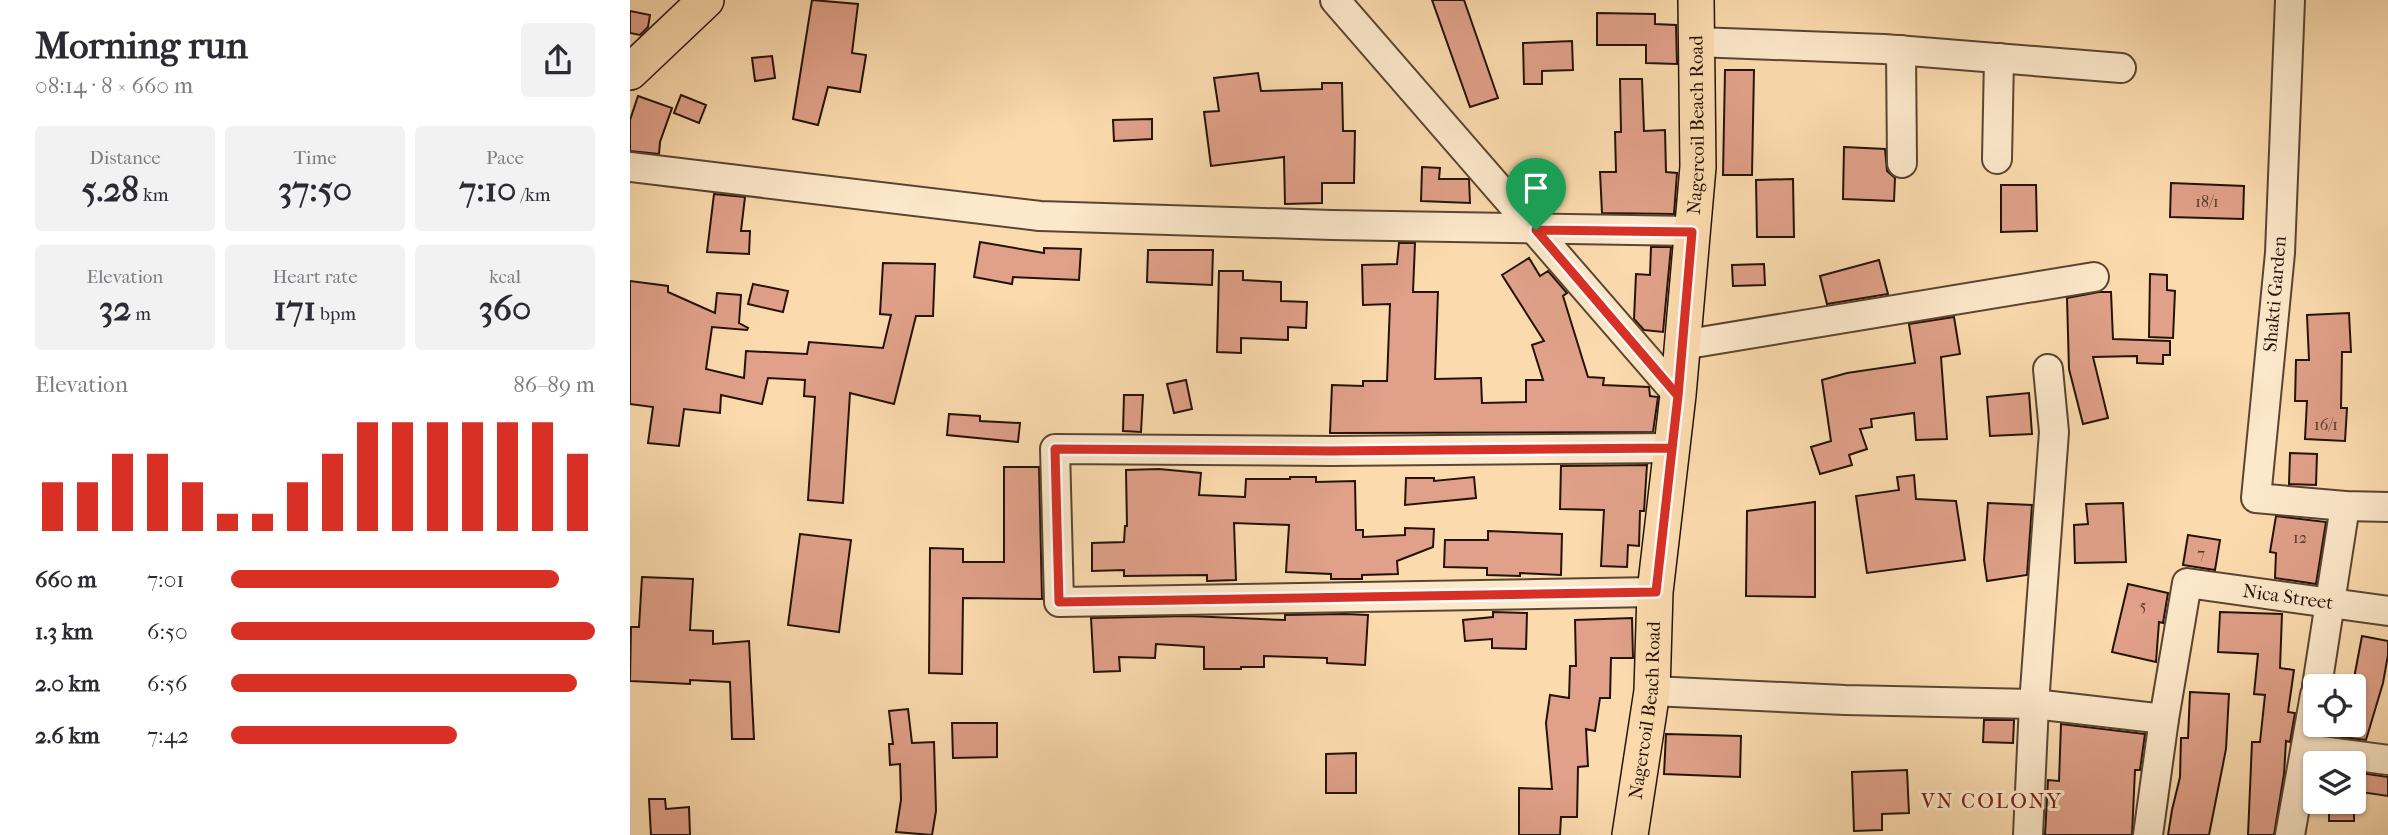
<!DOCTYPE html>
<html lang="en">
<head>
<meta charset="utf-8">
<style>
	:root { --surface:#fff; --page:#f2f2f3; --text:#2b2b33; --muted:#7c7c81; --accent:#d93025 }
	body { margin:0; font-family:"IM FELL French Canon",serif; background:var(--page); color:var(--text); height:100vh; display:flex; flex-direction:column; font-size:26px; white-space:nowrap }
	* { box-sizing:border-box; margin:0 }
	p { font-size:23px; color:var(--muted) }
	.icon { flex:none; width:38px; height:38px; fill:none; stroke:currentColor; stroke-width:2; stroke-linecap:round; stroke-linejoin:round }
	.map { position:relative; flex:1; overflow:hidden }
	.panel { display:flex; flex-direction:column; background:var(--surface); width:630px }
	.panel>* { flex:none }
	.tools { position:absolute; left:1673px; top:674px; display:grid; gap:14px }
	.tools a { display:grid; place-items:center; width:63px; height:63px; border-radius:7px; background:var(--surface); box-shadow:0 2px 5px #0004; font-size:35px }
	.pin { position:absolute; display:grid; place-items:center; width:60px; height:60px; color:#fff; margin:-72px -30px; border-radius:50% 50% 50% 0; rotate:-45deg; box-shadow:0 0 7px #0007 }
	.pin .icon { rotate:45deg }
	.round { display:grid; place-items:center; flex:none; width:74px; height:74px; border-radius:7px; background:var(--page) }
	.headline { display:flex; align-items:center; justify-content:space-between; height:119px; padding:0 35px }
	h1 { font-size:38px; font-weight:800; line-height:52px }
	.metrics { display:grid; grid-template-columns:repeat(3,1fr); gap:10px; height:119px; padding:7px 35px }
	.metrics div { display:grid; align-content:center; border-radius:7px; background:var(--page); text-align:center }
	.metrics b { font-size:35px; font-weight:800 }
	.metrics small { font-size:19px; font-weight:400 }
	.metrics p { font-size:19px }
	.chart { height:196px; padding:14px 35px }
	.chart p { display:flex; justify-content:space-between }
	.chart svg { width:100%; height:126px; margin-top:7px; stroke:var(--accent); stroke-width:6 }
	ul { padding:0 35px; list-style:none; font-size:23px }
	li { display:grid; grid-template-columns:112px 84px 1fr; align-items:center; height:52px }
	li i { height:18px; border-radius:9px; background:var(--accent) }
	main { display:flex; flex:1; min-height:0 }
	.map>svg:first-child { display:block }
	.building { fill:#e0a089; stroke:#251309; stroke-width:2 }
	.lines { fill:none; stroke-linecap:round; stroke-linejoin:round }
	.minor-casing { stroke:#5a4532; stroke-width:32 }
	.major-casing { stroke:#251309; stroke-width:38 }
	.minor { stroke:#fce8ca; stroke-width:28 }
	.major { stroke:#fbdbae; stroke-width:35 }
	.route-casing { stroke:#fff; stroke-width:14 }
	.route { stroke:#d93025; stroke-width:9 }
	.labels { text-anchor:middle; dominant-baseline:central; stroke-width:6; stroke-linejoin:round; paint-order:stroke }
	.number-label { font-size:16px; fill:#543629 }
	.street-label { font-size:19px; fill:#251309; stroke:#fce8ca }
	.neighbourhood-label { font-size:21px; letter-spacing:2px; fill:#7a1f14; stroke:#fce8ca }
</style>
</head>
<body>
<main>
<section class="panel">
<div class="headline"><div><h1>Morning run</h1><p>08:14 · 8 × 660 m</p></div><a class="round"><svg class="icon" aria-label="share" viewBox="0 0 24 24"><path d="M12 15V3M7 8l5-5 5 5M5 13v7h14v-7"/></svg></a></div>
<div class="metrics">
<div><p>Distance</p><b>5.28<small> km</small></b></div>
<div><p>Time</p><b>37:50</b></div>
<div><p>Pace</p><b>7:10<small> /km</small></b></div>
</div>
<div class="metrics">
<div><p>Elevation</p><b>32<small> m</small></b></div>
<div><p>Heart rate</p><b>171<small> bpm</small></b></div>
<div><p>kcal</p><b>360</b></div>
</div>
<div class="chart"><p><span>Elevation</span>86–89 m</p>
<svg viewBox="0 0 160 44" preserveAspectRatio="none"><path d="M5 44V27M15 44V27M25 44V17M35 44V17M45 44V27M55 44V38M65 44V38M75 44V27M85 44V17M95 44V6M105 44V6M115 44V6M125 44V6M135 44V6M145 44V6M155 44V17"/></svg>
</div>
<ul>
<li><b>660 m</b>7:01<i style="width:90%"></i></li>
<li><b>1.3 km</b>6:50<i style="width:100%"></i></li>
<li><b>2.0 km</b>6:56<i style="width:95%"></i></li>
<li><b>2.6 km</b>7:42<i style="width:62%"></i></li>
</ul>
</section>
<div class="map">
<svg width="1758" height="835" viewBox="0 0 1758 835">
	<rect width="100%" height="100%" fill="#fbdbae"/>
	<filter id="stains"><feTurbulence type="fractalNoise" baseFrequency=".00286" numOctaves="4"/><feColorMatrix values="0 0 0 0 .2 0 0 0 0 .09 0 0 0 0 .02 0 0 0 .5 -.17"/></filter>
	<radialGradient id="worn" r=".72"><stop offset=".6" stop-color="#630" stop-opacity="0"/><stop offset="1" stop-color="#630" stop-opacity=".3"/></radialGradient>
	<path class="building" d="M182 0 228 4 222 53 236 55 230 92 198 87 188 125 163 119Z
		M802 0H834L868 98 840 107Z
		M0 11 20 15 18 27 10 35 0 33Z
		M967 13 1025 14V24L1046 25 1047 64 1016 63V45H967Z
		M942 41 943 70 912 71V84H894L893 43Z
		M142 56 145 78 125 81 122 58Z
		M1095 70H1124L1122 175H1093Z
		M628 73 631 91 692 89V83H712L713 131H725L724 183H692V203L655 204 654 157 581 166 574 112 589 111 584 78Z
		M990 79H1012L1014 131 1035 130 1036 172 1047 173 1044 214 972 213 970 172H986L985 132H991Z
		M51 95 76 105 69 123 44 113Z
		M8 96 42 108 30 142 29 154 0 151V120Z
		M522 119V139L484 141 483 120Z
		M1214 147 1255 149 1257 171 1265 178 1264 201 1213 199Z
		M792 167 810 168 809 179H839L840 203 791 201Z
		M1163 179 1164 237H1127L1126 180Z
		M1541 183 1614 186 1613 219 1540 217Z
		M1371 185H1406L1407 231 1371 232Z
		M84 194 115 197 111 231H120L119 254 77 252Z
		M350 242 414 253V248L451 249 449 280 383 277 382 284 344 277Z
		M769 243H785L783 292H808L805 379 851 378 852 403 896 402V380H913L902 345 914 341 872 275 899 258 910 276 918 271 937 293 933 296 958 377 974 378 973 385 1019 387 1020 396 1028 397 1023 432 700 433 702 385 733 386V381H757L760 304 733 305 732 265 767 264Z
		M1021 247H1041L1033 332 1014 330 1004 319 1006 274 1020 275Z
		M518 250H583L582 285 517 282Z
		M1249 260 1258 294 1197 304 1190 276Z
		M253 263 305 264 303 316H286L264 404 220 393 213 503 178 500 185 397 174 396 175 380 138 378 132 404 91 395 90 413 54 409 49 446 18 443 23 407 0 404V281L38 286V292L85 313 87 293 111 295 109 323 118 328 117 330 82 327 76 369 114 378 116 351 177 354 179 342 253 348 261 315 250 314Z
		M1134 264 1135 285 1103 286 1102 265Z
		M589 271H613V280L651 282V301L677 302 676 328 658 327V340L611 338V353L587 352Z
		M1520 274 1537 275V290L1545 291 1543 338 1519 337Z
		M123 284 158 291 153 312 118 304Z
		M1469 292H1481L1483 339 1540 341V355H1533V364L1507 363V356L1463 357 1478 418 1453 424 1439 369 1437 298Z
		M1719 313 1721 352H1712L1711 408H1717L1715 441 1675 439 1677 401H1665L1666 360H1679L1677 315Z
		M1324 317 1330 354 1311 357 1317 439 1286 440 1284 413 1241 419 1242 427 1230 429 1237 449 1219 455 1222 465 1190 474 1181 447 1201 441 1192 380 1217 373 1285 363 1279 324Z
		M556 380 562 409 544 413 537 384Z
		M1399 393 1402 434 1360 436 1357 397Z
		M494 395H513L511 432 493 431Z
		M319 414 350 416V421L390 423 388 442 317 435Z
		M1660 453 1687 454 1686 485 1659 484Z
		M1017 465 1014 511H1010L1009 546 998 545 997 567 971 566 974 510 930 509 931 466Z
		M374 467H409L412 599 333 598 332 674 299 673 300 548 333 549V562H374Z
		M529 469 571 473 569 495 615 497 616 479H660V477H686V482L725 481 726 530H733V537L775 535V528L804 529 803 547 767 561 768 574 732 575V579H701V574L656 572 659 525 604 523 606 580 577 581V575L494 576V570L462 571V543L494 542 495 526H497L496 470Z
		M1284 475 1286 499 1326 501 1335 560 1237 573 1226 496 1269 490 1267 477Z
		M844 477 846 498 775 505 776 478H804V481Z
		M1185 502V597L1116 596 1117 511Z
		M1358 503 1402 505 1397 575 1357 581 1354 560Z
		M1493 503 1496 562 1445 563 1444 525 1458 524 1456 504Z
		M1646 516 1696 522 1686 584 1645 578 1646 553 1640 552Z
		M858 531 932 534 931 575 890 573V576L857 575V568L814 567 815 540H858Z
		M170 534 221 540 209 632 158 625Z
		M1558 535 1590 540 1585 570 1553 565Z
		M12 577 63 579 60 630 83 631V644L119 641 124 739H102L100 682 60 680V684L0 681 1 627H9Z
		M1498 584 1538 593 1533 623 1529 622 1526 662 1482 652Z
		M863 612 897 613 896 649 862 648V639L835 641 833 620 863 617Z
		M1590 612 1652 614 1650 668 1664 670 1658 712 1665 713 1660 742 1656 741 1654 774 1644 835H1618L1622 742H1630L1635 695 1624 694 1628 654 1588 652Z
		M714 614 738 615 735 665 697 663V658L634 656V667H611V669H574V647L526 644 525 658 489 657 490 671 464 672 461 618 558 616 655 620V615Z
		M1002 618 1003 658H981L980 698H970L965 731 956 729 958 766 948 767 947 817H931L930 835H889V788L922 789 916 723 920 695 939 698 940 666H946L945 620Z
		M1732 636 1758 641V655L1753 683 1736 740 1711 737 1714 724H1724V678Z
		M1560 692 1599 694 1596 749 1579 835H1538L1542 810 1550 777 1551 738H1558Z
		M278 709 282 743 304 742 306 811 302 835 266 832 271 800 270 764 260 765 259 744H263L259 711Z
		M1354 720H1384L1383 743 1353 742Z
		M322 723H367V757L323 758Z
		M1431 724 1515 734 1510 770H1505L1502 835H1415L1418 780 1429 781Z
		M1036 734 1111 736 1110 777 1034 774Z
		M726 753V793H696V754Z
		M1277 770 1279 813 1252 814V830L1224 831 1222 772Z
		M1724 772 1758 777V796L1724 791Z
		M19 799H35L36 809 59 807 60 835H21Z
		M1699 802H1724V821H1699Z"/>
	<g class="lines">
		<defs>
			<g id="minor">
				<path d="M705 0 1048 395"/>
				<path d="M1660 0 1650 253 1626 498 1715 506 1758 507"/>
				<path d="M1066 42 1254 49 1491 68"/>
				<path d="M1271 50 1272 163"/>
				<path d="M1367 159 1369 58"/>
				<path d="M0 167 410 216 702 225 1062 231"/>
				<path d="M1052 345 1464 277"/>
				<path d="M1025 592 429 602 425 449 701 451 1042 448"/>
				<path d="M1687 686 1715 506"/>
				<path d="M1022 691 1215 700 1404 704 1534 719"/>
				<path d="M1676 749 1758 760"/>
				<path d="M1398 835 1404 704 1424 432 1418 369"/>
				<path id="s1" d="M1518 835 1534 719 1557 583 1758 611"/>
				<path d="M1660 835 1685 695"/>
			</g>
			<g id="major">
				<path d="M0 72 76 0"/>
				<path id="s2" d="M1000 835 1022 691 1025 592 1048 395 1068 167 1066 0"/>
			</g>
		</defs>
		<use href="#minor" class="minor-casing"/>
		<use href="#major" class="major-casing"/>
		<use href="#minor" class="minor"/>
		<use href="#major" class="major"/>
	</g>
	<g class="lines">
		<defs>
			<path id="route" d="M906 230 1048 396 1042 448 701 451 425 449 429 602 1026 592 1048 396 1062 232 906 230"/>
		</defs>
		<use href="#route" class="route-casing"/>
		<use href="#route" class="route"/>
	</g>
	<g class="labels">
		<g class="number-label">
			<text x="1577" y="201">18/1</text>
			<text x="1696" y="424">16/1</text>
			<text x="1670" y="537">12</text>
			<text x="1571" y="553">7</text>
			<text x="1513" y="605">5</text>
		</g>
		<g class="street-label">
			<text stroke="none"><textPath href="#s2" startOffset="714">Nagercoil Beach Road</textPath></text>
			<text transform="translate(1645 294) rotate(-85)">Shakti Garden</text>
			<text stroke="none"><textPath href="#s1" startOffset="357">Nica Street</textPath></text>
			<text stroke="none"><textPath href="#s2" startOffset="126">Nagercoil Beach Road</textPath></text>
		</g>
		<g class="neighbourhood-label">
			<text x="1362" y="801">VN COLONY</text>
		</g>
	</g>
	<rect width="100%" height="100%" filter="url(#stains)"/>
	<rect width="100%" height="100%" fill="url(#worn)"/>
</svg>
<div class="tools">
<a><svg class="icon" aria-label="locate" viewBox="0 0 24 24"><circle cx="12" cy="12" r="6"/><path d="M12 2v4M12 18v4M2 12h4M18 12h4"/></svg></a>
<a><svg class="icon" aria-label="layers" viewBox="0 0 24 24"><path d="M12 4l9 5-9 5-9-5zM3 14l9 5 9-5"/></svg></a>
</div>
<div class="pin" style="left:906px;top:230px;background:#1e9e55"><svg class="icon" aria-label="arrive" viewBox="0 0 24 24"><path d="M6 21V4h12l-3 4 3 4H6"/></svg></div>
</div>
</main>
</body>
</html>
